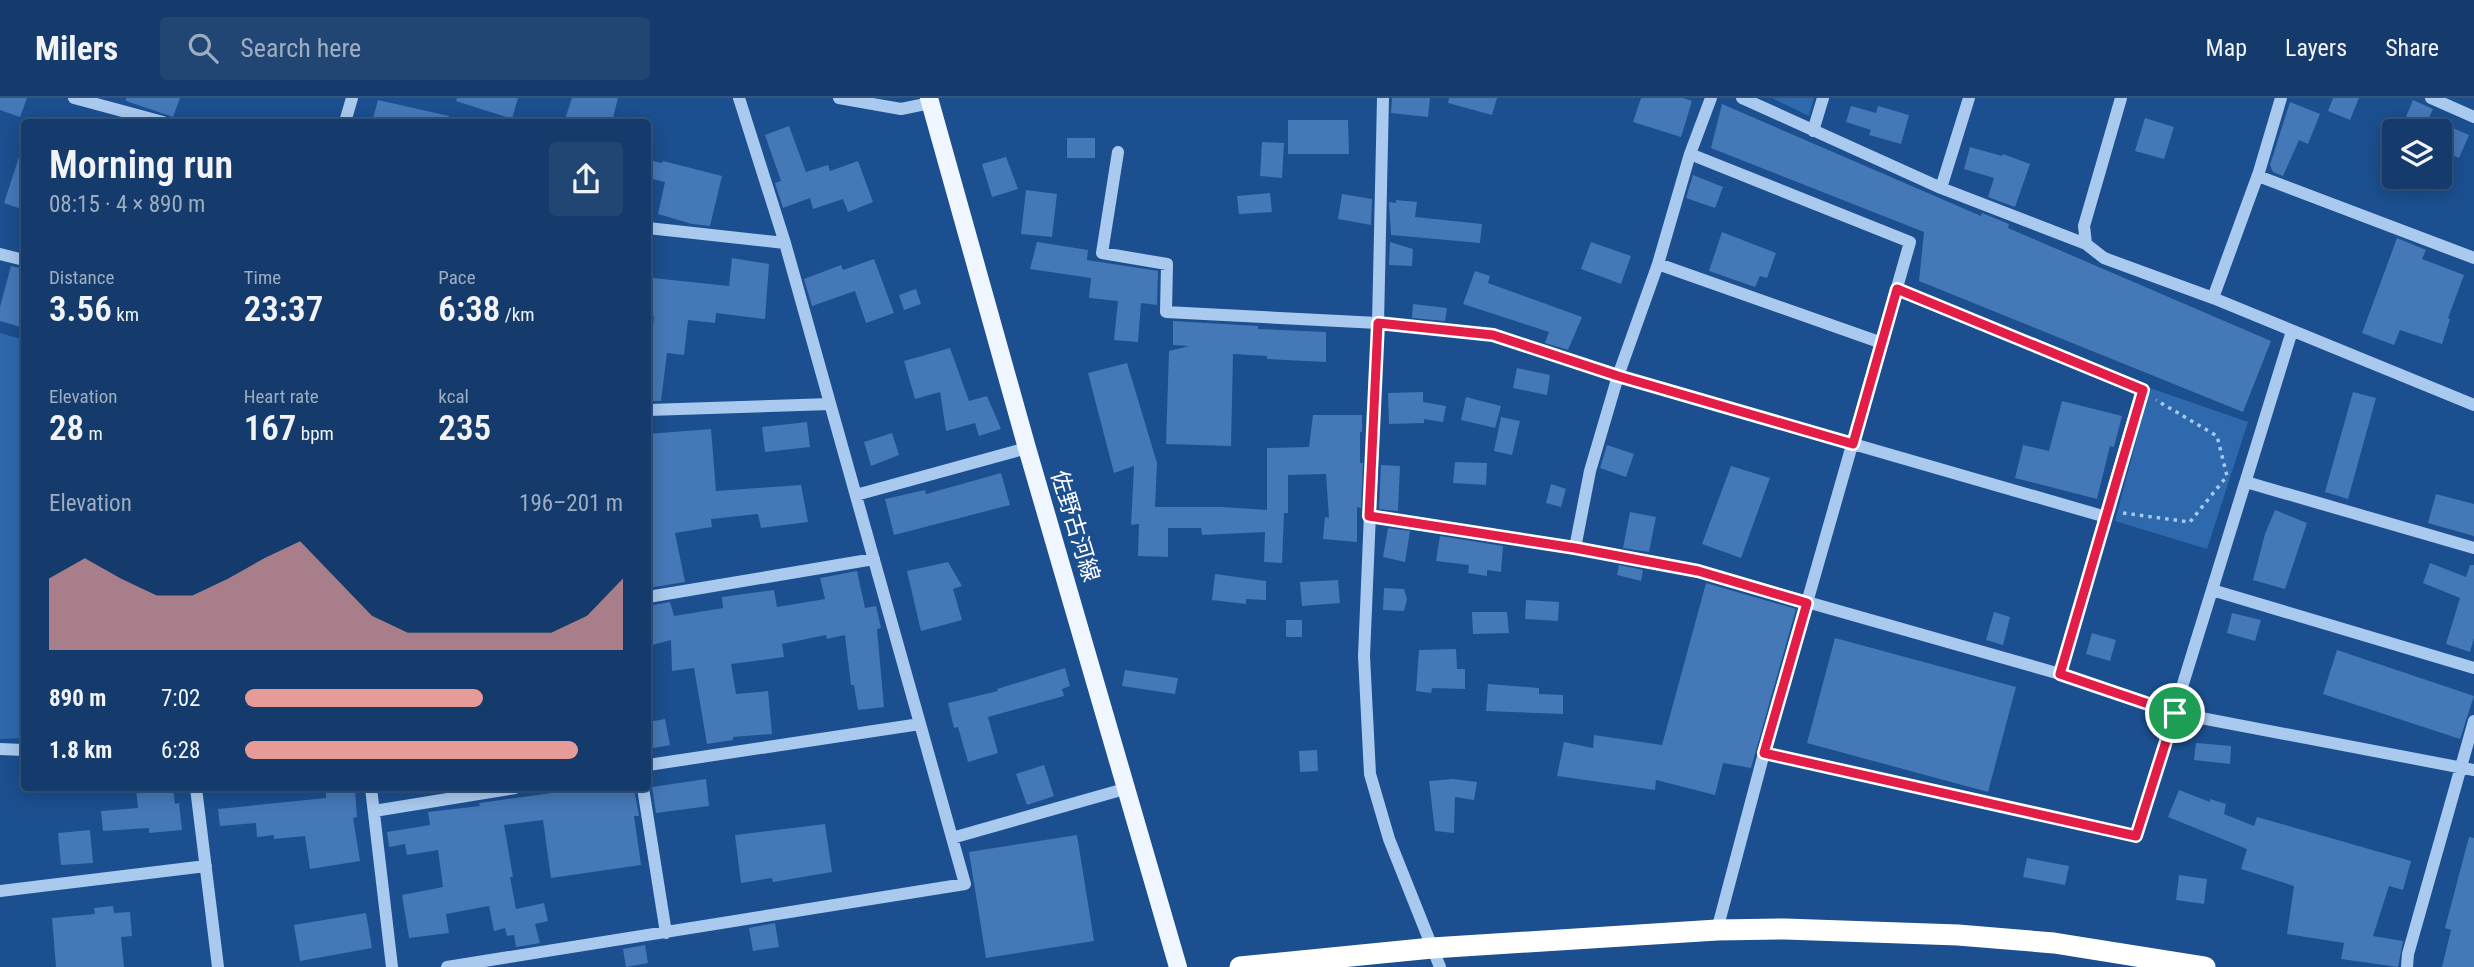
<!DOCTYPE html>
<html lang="en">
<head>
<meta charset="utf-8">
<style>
	:root { --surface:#143b6b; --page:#214673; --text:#f1f3f6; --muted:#9dadc1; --line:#33557e; --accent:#e69b98 }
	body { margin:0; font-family:"Roboto Condensed","Noto Sans JP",sans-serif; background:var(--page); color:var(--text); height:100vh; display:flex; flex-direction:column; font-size:26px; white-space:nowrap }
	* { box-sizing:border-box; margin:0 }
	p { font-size:23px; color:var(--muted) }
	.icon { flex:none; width:38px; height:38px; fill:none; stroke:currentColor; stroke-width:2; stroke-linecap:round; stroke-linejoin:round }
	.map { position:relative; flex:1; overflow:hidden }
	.drawer { position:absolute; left:21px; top:21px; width:630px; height:672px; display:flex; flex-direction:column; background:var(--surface); border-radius:7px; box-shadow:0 4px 18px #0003,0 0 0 2px var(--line) }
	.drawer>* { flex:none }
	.tools { position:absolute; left:2382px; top:21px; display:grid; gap:14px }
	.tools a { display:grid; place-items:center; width:70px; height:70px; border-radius:7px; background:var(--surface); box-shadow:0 4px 18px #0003,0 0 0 2px var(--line); font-size:35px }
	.pin { position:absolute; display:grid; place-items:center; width:60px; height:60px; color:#fff; margin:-30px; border:4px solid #fff; border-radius:50%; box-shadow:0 2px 7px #0007 }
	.round { display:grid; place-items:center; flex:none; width:74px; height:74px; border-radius:7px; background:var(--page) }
	.headline { display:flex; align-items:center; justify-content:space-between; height:119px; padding:0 28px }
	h1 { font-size:38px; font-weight:600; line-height:52px }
	.stats { display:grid; grid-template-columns:repeat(3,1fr); gap:10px; height:119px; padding:7px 28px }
	.stats div { display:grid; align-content:center }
	.stats b { font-size:35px; font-weight:600 }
	.stats small { font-size:19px; font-weight:400 }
	.stats p { font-size:19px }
	.chart { height:196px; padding:14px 28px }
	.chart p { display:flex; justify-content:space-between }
	.chart svg { width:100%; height:126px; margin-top:7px; fill:var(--accent); opacity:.7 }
	ul { padding:0 28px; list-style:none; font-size:23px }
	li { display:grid; grid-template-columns:112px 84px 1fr; align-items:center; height:52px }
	li i { height:18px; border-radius:9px; background:var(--accent) }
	header { display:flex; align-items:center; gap:42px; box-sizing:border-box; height:98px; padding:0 35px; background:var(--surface); border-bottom:2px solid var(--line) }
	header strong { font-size:33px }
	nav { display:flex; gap:38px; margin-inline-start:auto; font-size:24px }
	.search { width:490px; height:63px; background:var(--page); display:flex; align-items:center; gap:18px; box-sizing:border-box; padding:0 24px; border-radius:7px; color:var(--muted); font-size:26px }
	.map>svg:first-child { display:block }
	.green { fill:#2e69ad }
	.building { fill:#4478b7 }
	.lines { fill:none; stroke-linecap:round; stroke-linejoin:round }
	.path { stroke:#a9c9ee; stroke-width:3.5; stroke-dasharray:3.5 5; stroke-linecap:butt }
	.minor { stroke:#a9c9ee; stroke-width:12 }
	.major { stroke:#f0f6ff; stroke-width:18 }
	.highway { stroke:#fff; stroke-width:21 }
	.route-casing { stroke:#fff; stroke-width:14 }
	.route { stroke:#e11d48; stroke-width:9 }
	.labels { text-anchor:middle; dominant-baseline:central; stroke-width:7; stroke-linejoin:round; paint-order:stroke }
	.street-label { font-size:23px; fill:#fff; stroke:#1b4f8f }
</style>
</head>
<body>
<header>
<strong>Milers</strong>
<div class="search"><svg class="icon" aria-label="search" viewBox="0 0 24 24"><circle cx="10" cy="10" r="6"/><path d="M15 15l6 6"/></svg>Search here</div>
<nav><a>Map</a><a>Layers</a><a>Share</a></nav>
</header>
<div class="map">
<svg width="2474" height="869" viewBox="0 0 2474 869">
	<rect width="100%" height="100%" fill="#1b4f8f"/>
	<path class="green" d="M1772 0H1814L1809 18Z
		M0 235 24 242V640L0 641Z
		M2150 290 2248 324 2207 451 2115 423Z"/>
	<path class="building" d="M0 0H27L20 19 0 12Z
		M126 0H180L173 19 126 3Z
		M457 0H518L512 21 456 3Z
		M572 0H618L612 24H564Z
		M1392 0H1430L1428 19 1391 15Z
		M1449 0H1497L1492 17 1448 5Z
		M1641 0H1683L1692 3 1681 39 1633 24Z
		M2333 0H2359L2350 22 2328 13Z
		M378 2 449 18 448 24H372Z
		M2413 2 2433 11 2429 20 2469 37 2459 60 2440 52V33H2400Z
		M2290 4 2320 16 2308 46 2299 42 2283 78 2273 74 2270 67Z
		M1722 6 1981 118 1982 115 2009 126 2008 130 2271 243 2243 314 1919 183 1924 134 1711 50Z
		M1851 8 1876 15 1878 8 1909 17 1901 46 1869 37 1871 32 1846 24Z
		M2145 20 2174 29 2164 61 2135 53Z
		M1288 22H1348L1349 56H1288Z
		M789 28 806 74 828 67 830 73 858 63 873 104 848 114 843 101 813 111 810 100 783 110 775 85 781 83 765 37Z
		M1067 40H1095V60H1067Z
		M1262 44 1284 45 1282 80 1260 78Z
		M1970 49 2002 58 2003 56 2030 66 2015 109 1988 99 1994 80 1964 71Z
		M21 53H24V112L4 105Z
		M1006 59 1018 91 992 99 982 66Z
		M648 62 662 65 663 63 722 78 710 128 692 126 658 116 665 84 648 80Z
		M1693 77 1723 89 1715 110 1686 100Z
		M1026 92 1057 96 1052 139 1021 136Z
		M1270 95 1272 114 1239 116 1237 98Z
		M1342 96 1372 101 1371 127 1338 121Z
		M1396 102 1417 104 1415 119 1482 126 1480 145 1391 137 1389 104 1396 105Z
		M1722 134 1776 155 1767 180 1760 178 1755 189 1709 173Z
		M2397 140 2426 152 2422 161 2464 177 2448 220 2450 221 2442 246 2400 232 2394 247 2362 235Z
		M1037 144 1088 152 1087 162 1158 173 1157 207 1141 205 1138 244 1114 242 1118 203 1089 200 1091 180 1030 171Z
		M1390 144 1413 151 1412 168 1389 167Z
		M1591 144 1631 158 1621 186 1581 171Z
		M732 160 769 166 765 221 716 215 715 225 688 222 684 257 667 255 661 303H648V276L654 218 649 217 653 180 729 188Z
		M874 161 894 215 866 225 855 193 812 208 804 181 841 167 843 172Z
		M11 168 24 171V230L0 223V209Z
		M1475 173 1490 178 1488 185 1582 219 1568 252 1545 245 1549 234 1463 206Z
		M916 191 921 206 904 212 899 197Z
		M1413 206 1447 210 1445 223 1412 220Z
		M1173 223 1258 228V231L1326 234V264L1267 261V258L1233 256 1231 348 1166 346 1169 253 1189 248 1173 247Z
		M950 250 969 303 987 298 1001 331 979 338 975 325 946 333 940 294 915 301 904 263Z
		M1127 265 1157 365 1155 409H1222L1267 412V350L1309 349 1313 317H1362V334H1360V365H1363L1361 410 1357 409V444L1323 441 1325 419 1329 420 1326 376 1288 377V415H1284L1282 465 1264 464 1265 434 1202 437 1201 430H1168V459L1138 458 1139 426 1131 427 1134 368 1114 375 1088 275Z
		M1517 270 1550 277 1547 297 1513 290Z
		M1423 294V304L1446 308 1443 324 1424 321V325L1389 326 1388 295Z
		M2353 294 2376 300 2348 401 2325 394Z
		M1466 299 1501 308 1495 330 1461 322Z
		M2062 303 2122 318 2114 349 2110 348 2097 401 2015 380 2023 347 2049 353Z
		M1501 319 1520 323 1512 357 1494 353Z
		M807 324 810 349 765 354 762 329Z
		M711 331 716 393 801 387 808 424 761 430 758 416 711 421 712 429 675 435 685 484 648 490V336Z
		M892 335 899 357 871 368 864 344Z
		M1607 347 1634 356 1626 379 1600 370Z
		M1455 364 1487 365 1486 387 1453 385Z
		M1381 367 1400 368 1398 413 1379 411Z
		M1731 368 1770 380 1741 460 1702 446Z
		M1001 375 1010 407 894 437 885 401 925 392 926 396Z
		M1551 386 1566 391 1561 409 1546 405Z
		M2436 396 2474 406V438L2428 425Z
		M2275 412 2307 425 2285 491 2253 482 2265 436Z
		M1630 414 1656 419 1649 454 1623 450Z
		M1388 430 1410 433 1405 464 1383 459Z
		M1440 438 1503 448 1501 474 1487 472V478L1468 475 1469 467 1436 463Z
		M948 464 962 488 953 491 962 522 921 533 907 473Z
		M2430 465 2466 479 2470 467H2474V540L2470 554 2446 546 2460 500 2423 485Z
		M1619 467 1643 472 1641 483 1617 477Z
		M857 473 865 510 876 508 881 530 877 531 884 609 858 612 854 587H851L845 537 827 541 826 537 782 546 784 559 731 566 736 596 768 593 772 636 733 639V642L707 646 694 570 672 573 671 542 648 548V508L670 504 674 518 723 510 722 499 774 492 777 509 825 501 820 480Z
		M1215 476 1266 483V502L1246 501V506L1212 502Z
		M1338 482 1340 505 1302 508 1300 484Z
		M1706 485 1796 511 1751 670 1723 665 1715 697 1656 682 1655 692 1557 678 1564 644 1593 650 1594 637 1662 647Z
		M1384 490 1404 491 1407 501 1404 513 1383 512Z
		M1526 502 1559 504 1558 523 1525 521Z
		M1472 514H1507L1509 535 1473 536Z
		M1994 514 2010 519 2003 547 1986 542Z
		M2232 515 2261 522 2255 543 2227 535Z
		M1286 522H1302V539H1286Z
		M2092 535 2116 542 2110 563 2086 556Z
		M1835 540 2016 589 1988 694 1807 645Z
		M1456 551 1457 571H1465V591L1432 590 1431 595 1416 593 1419 552Z
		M2337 552 2474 598 2460 641 2323 596Z
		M1065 570 1070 588 1062 591 1064 598 988 619 998 655 968 664 958 629 954 630 948 605 998 593 997 591Z
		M1125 572 1178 580 1175 596 1122 588Z
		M1488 586 1539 590V596L1563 597V616L1486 613Z
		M665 621 670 647 648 651V624Z
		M2196 645 2231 648 2230 666 2194 662Z
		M1317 652 1318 673 1300 674 1299 653Z
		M1044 667 1054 698 1027 707 1016 676Z
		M706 681 709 708 656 715 652 689Z
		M1453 681 1477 684 1474 702 1455 699 1454 735 1435 733 1429 683Z
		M136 690H173L175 706 179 705 182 732 149 735V730L103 733 101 713 138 710Z
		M589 690H630L631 692 634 691 639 718H634L641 767 551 780 543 722 504 727 513 779H510L516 811 544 805 548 823 535 826 540 845 516 849 514 837 507 838 505 830 494 833 489 808 446 816 449 835 409 840 402 797 443 789 438 752 407 757 405 746 389 749 387 734 430 727 428 714 480 708 479 705Z
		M2179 692 2210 704V701L2226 706 2224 716 2254 728 2257 719 2411 763 2403 792 2389 788 2373 838 2403 843 2398 869 2341 861 2344 845 2287 836 2294 788 2241 771 2247 751 2168 719Z
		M355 693 357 719 353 720 360 763 310 771 305 738 274 741V737L257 739 256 725 220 728 218 711 326 700V695Z
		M825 726 832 774 773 784 772 780 741 785 735 737Z
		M90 732 93 765 61 767 58 735Z
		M1077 737 1094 843 986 860 969 754Z
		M2469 739 2474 740V869H2442L2451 832 2445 830Z
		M2027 760 2069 768 2065 787 2023 779Z
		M2179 777 2207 781 2204 806 2176 802Z
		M113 808 114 815 130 814 132 838 121 839 124 869H56L52 820 95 816 94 810Z
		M366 815 372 850 300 863 294 827Z
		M775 825 779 849 753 853 749 830Z
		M645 847 648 865 626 869 623 851Z"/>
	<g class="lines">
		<path class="path" d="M2123 415 2190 424 2227 378 2217 338 2156 302"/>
		<path class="minor" d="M74 0 163 24
			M839 0 901 11 930 5
			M1383 0 1378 225 1364 558 1370 676 1389 741 1440 869
			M1742 0 1941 90 2086 146
			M2121 0 2084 128 2086 146 2104 160 2213 200 2474 307
			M2431 0 2474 19
			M345 24 352 0
			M1813 33 1823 0
			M1118 54 1102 155 1167 166 1166 214 1378 225 1493 237 1618 278 2106 419
			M1690 56 1910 144 1764 655 1717 832
			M2258 78 2474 160
			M1941 90 1969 0
			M648 130 785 145
			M0 156 24 162
			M1658 166 1882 245
			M1897 191 2142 292 2060 576
			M2213 200 2259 74 2281 0
			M648 312 830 306
			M2246 384 2474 450
			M856 397 1027 350
			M1369 418 1575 450 1698 473 2060 576 2175 615 2474 672
			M1575 450 1590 373 1618 278 1658 166 1690 56 1711 0
			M2212 492 2474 570
			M648 499 874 461
			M0 651 24 652
			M1764 655 2136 738 2292 233
			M648 667 920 626
			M196 690 218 869
			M371 690 392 869
			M643 690 666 835
			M374 713 515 690
			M952 740 1128 690
			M0 793 206 768
			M447 869 965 786 785 145 739 0
			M2407 869 2408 856 2474 623"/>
		<path class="major" d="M929 0 1027 350 1178 869"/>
		<path class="highway" d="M1240 869 1432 850 1717 832 1785 831 1958 837 2054 845 2205 869"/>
	</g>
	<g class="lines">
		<defs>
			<path id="route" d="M1897 191 2143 292 2060 576 2175 615 2136 738 1764 655 1807 505 1698 473 1575 450 1369 418 1378 225 1493 237 1618 278 1853 346Z"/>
		</defs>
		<use href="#route" class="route-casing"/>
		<use href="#route" class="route"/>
	</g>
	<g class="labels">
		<g class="street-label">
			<text transform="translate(1075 428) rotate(73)">佐野古河線</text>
		</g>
	</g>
</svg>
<div class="tools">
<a><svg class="icon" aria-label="layers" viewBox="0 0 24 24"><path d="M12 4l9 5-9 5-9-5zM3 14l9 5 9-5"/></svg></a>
</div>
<div class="pin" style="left:2175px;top:615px;background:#1e9e55"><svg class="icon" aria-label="arrive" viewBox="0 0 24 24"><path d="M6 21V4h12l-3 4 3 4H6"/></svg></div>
<section class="drawer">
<div class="headline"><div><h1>Morning run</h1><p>08:15 · 4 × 890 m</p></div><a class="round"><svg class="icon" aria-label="share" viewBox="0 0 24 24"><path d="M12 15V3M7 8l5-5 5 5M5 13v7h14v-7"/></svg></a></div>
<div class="stats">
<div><p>Distance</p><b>3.56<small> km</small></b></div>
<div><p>Time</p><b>23:37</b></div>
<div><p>Pace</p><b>6:38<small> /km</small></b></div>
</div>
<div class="stats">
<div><p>Elevation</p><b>28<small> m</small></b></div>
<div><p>Heart rate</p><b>167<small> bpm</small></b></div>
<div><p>kcal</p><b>235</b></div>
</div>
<div class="chart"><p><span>Elevation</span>196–201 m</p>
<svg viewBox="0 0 160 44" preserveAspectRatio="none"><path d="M0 44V19L10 12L20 19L30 25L40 25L50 19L60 12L70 6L80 19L90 32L100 38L110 38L120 38L130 38L140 38L150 32L160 19V44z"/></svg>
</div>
<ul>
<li><b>890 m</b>7:02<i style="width:63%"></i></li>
<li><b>1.8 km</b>6:28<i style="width:88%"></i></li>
</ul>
</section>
</div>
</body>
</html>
